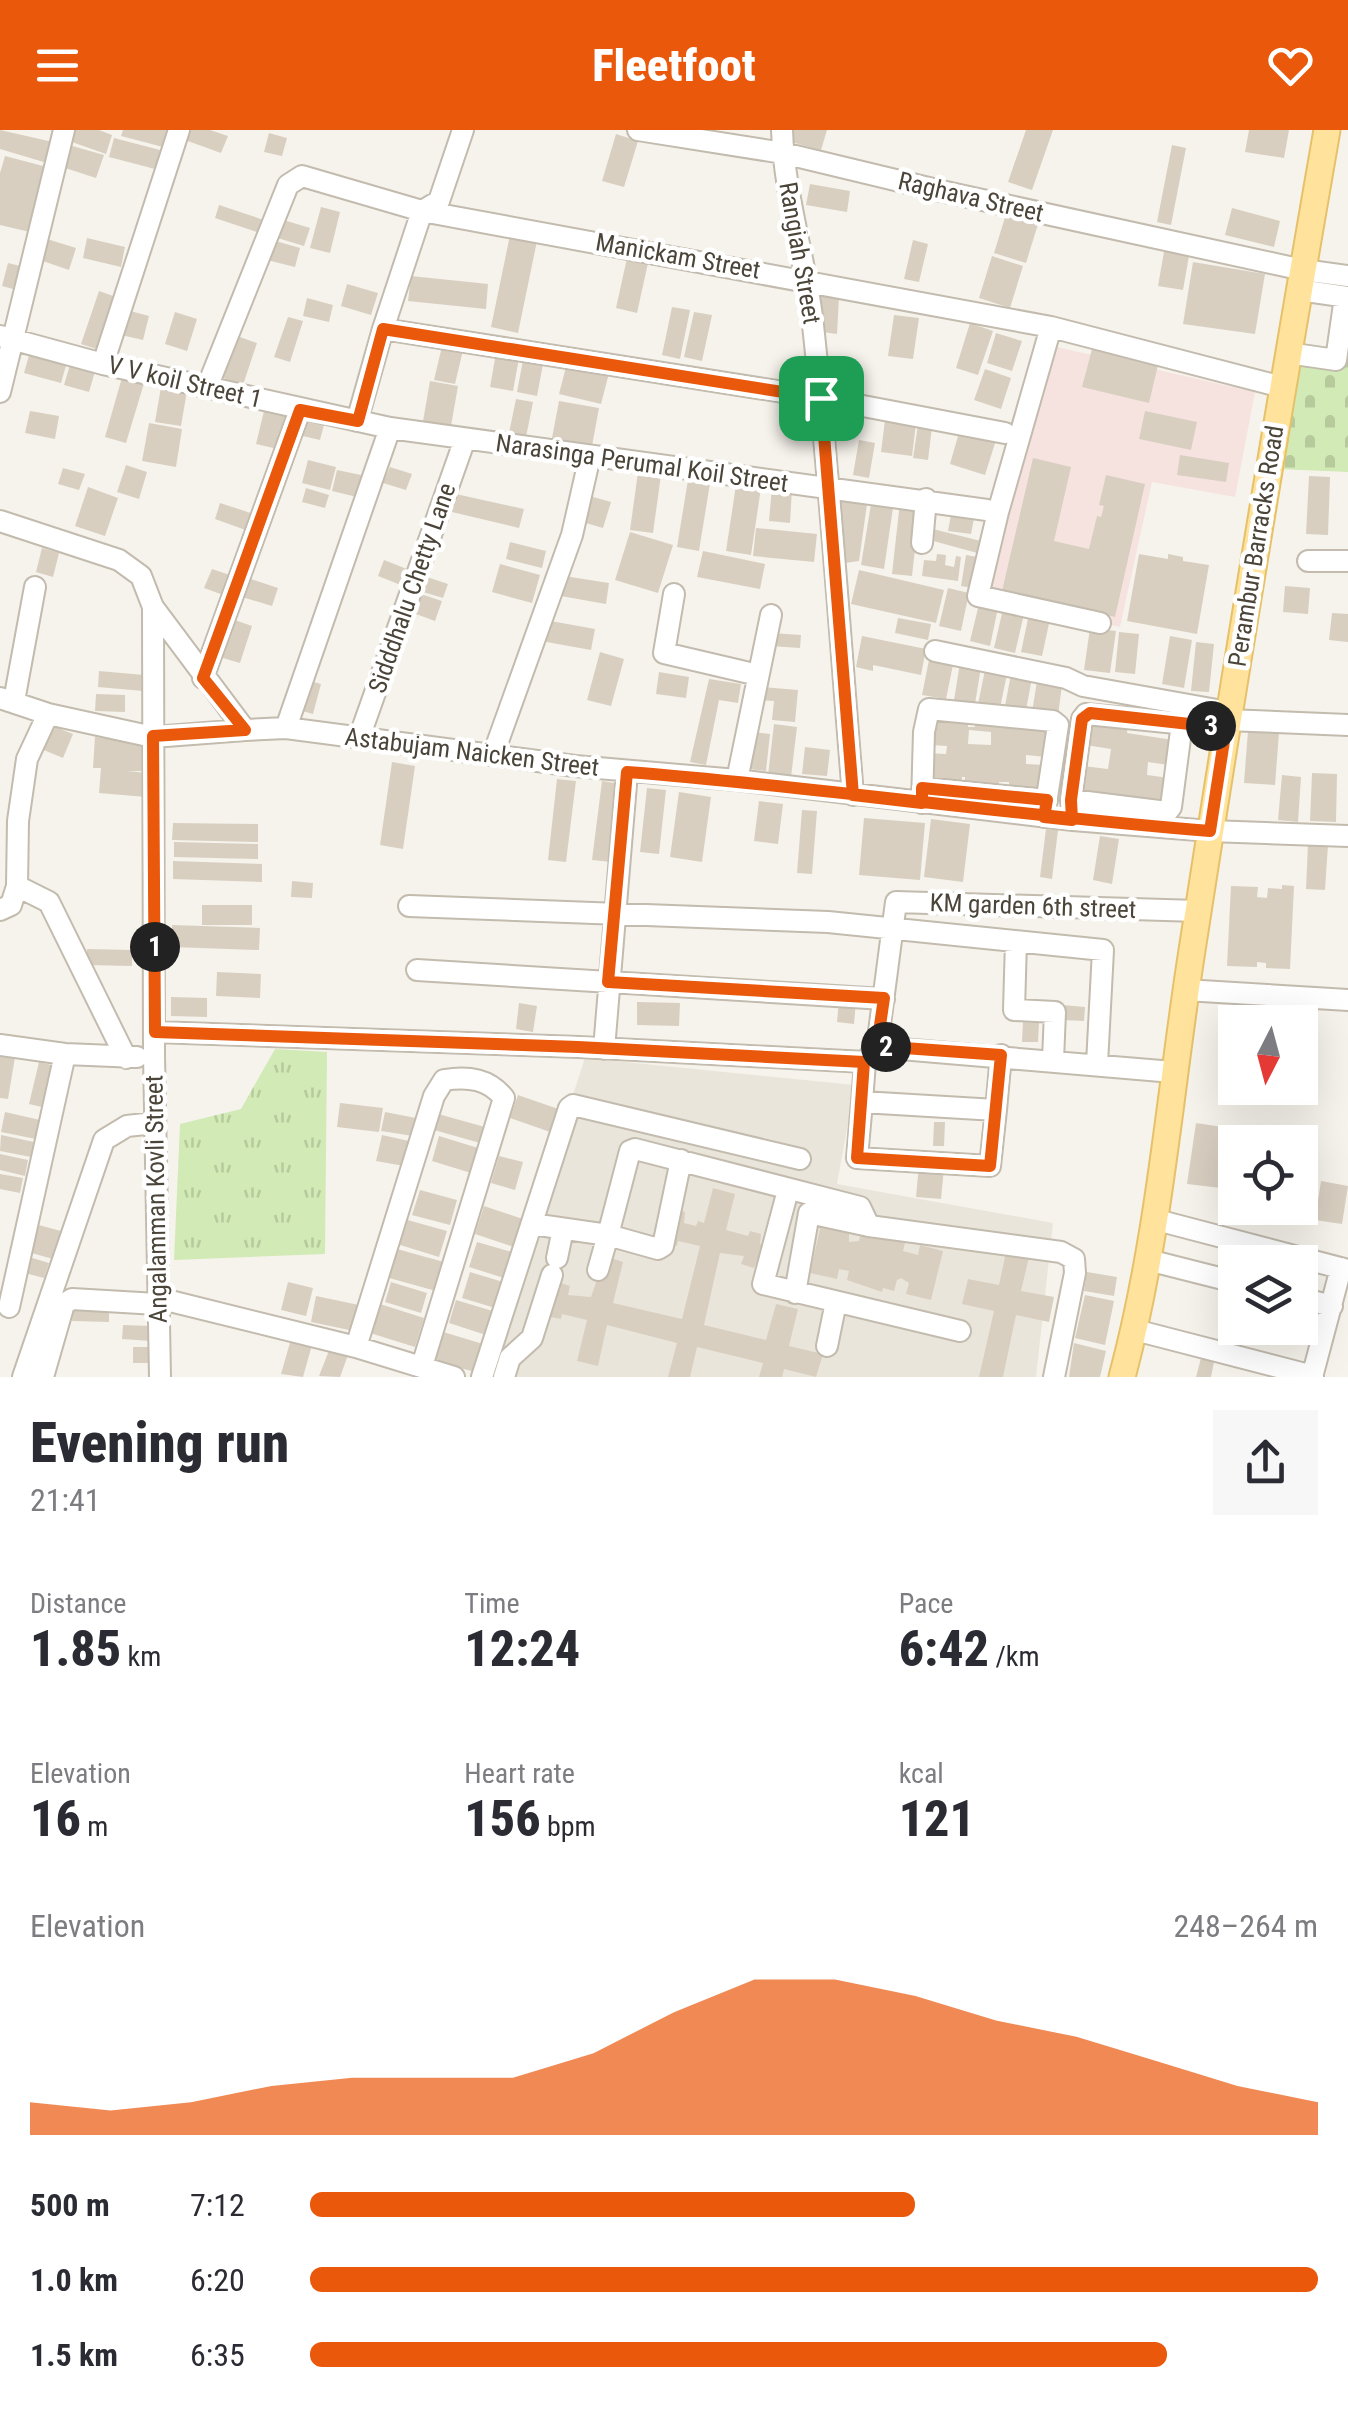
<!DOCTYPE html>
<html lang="en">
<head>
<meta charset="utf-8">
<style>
	:root { --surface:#fff; --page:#f7f7f7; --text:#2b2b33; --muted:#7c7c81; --accent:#ea580c }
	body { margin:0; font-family:"Roboto Condensed",sans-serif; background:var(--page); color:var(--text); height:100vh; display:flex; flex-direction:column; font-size:38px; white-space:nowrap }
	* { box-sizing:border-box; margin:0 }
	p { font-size:32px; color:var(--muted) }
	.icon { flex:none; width:55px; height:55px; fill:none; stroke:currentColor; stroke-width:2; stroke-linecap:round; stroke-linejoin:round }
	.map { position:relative; height:1247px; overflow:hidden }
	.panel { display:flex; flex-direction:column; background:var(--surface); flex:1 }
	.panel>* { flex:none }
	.needle { width:65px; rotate:186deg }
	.controls { position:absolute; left:1218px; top:875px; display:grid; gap:20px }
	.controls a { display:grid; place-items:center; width:100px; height:100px; border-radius:0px; background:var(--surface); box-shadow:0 10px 40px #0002; font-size:50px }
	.pin { position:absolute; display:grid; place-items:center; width:85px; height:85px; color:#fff; margin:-42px; border-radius:20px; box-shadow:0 5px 15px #0006 }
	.km { position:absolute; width:50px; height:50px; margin:-25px; border-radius:50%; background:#222; color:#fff; font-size:28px; line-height:50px; text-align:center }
	.round { display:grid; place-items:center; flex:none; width:105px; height:105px; border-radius:0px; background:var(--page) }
	.overview { display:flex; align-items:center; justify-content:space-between; height:170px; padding:0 30px }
	h1 { font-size:55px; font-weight:800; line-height:75px }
	.stats { display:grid; grid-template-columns:repeat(3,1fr); gap:15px; height:170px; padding:10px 30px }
	.stats div { display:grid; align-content:center }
	.stats b { font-size:50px; font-weight:800 }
	.stats small { font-size:28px; font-weight:400 }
	.stats p { font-size:28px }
	.chart { height:280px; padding:20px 30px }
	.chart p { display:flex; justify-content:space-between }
	.chart svg { width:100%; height:180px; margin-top:10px; fill:var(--accent); opacity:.7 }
	ul { padding:0 30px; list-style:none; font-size:32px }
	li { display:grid; grid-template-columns:160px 120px 1fr; align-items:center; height:75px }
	li i { height:25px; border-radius:12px; background:var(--accent) }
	header { display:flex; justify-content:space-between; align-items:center; height:130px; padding:0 30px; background:var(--accent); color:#fff; font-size:45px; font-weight:800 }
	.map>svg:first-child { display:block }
	.residential { fill:#eae5da }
	.medical { fill:#f6e3e0 }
	.grass { fill:url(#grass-tufts) }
	.cemetery { fill:url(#cemetery-stones) }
	.building { fill:#d8cfc1; fill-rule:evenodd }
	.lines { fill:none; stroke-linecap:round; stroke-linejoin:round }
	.minor-casing { stroke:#c2bbae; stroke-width:24 }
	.major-casing { stroke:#e6c16a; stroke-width:29 }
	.minor { stroke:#fff; stroke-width:20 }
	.major { stroke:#ffe39c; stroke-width:25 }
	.route-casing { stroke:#fff; stroke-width:20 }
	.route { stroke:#ea580c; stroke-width:12 }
	.labels { text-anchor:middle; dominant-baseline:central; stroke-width:9; stroke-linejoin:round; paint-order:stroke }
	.street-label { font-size:25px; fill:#4b4439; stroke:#fff }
</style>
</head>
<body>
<header><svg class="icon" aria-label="menu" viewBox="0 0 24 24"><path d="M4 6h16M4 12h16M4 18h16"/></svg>Fleetfoot<svg class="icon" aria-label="heart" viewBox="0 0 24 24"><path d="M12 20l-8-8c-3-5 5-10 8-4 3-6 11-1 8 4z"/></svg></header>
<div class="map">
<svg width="1348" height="1247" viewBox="0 0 1348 1247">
	<defs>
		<pattern id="grass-tufts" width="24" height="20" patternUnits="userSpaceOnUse" patternTransform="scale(2.5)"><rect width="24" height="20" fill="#d2eab5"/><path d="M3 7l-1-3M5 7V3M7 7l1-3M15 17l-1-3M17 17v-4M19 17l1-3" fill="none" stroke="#b6ca9c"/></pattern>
		<pattern id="cemetery-stones" width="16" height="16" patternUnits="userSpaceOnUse" patternTransform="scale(2.5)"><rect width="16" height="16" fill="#d2eab5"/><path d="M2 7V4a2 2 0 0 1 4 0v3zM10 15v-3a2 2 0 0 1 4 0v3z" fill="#b6ca9c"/></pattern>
	</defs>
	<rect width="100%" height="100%" fill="#f6f3ec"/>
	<path class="residential" d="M585 928 855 955 837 1054 1053 1093 1036 1247H481Z"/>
	<path class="medical" d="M1048 215 1255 262 1235 367 1152 352 1120 497 979 461Z"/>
	<path class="grass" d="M275 919 327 922 325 1124 174 1130 180 994 241 979Z"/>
	<path class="cemetery" d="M1298 223 1348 231V342L1277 339Z"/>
	<path class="building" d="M0 0 53 12 47 33 0 19Z
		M73 0H99L112 5 106 24 69 11Z
		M123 0H167L163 17 121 6Z
		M189 0H210L228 6 221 23 185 10Z
		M794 0H827L821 20 791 12Z
		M1026 0H1053L1032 60 1008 52Z
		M1249 0H1289L1284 28 1245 22Z
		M269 3 287 8 282 26 264 22Z
		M616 4 638 11 624 57 602 51Z
		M114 8 160 20 155 39 109 27Z
		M69 15 104 25 96 48 62 37Z
		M1172 15 1186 18 1171 95 1157 92Z
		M5 26 47 37 30 102 0 95V43Z
		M810 54 850 61 847 82 806 75Z
		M219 75 270 92 266 105 215 88Z
		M321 77 340 82 330 123 310 118Z
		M1232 78 1280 91 1274 117 1225 105Z
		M1007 81 1039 91 1026 133 994 123Z
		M277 88 310 98 304 116 271 106Z
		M510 105 537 111 518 203 491 197Z
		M44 108 76 118 69 140 37 129Z
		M87 108 125 117 121 137 83 128Z
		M272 110 300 118 295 137 267 130Z
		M913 110 928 114 919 152 904 149Z
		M1165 116 1190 120 1183 160 1158 156Z
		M992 126 1023 136 1010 178 979 168Z
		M627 128 648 133 637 183 616 178Z
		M1193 132 1265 144 1255 204 1183 194Z
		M8 133 20 136 13 159 2 156Z
		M411 146 488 154 486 179 408 171Z
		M347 154 378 163 371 185 341 176Z
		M99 161 116 167 99 220 81 214Z
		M818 166 839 167 837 204 822 202Z
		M307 168 333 175 329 192 303 186Z
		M672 177 690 180 680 229 662 225Z
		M123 179 149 186 143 210 117 204Z
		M175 182 197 189 187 221 165 214Z
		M694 182 712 185 702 231 684 227Z
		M894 185 919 188 913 229 888 226Z
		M288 187 303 191 290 232 274 227Z
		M970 193 993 201 978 245 956 238Z
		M996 203 1022 211 1012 241 987 233Z
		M237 206 257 213 243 255 223 248Z
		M443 212 464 216 455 254 434 250Z
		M1092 219 1158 235 1149 273 1082 257Z
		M30 222 67 232 61 253 24 243Z
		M496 223 519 228 513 261 490 257Z
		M523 230 543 234 537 266 517 262Z
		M71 231 96 238 89 262 64 255Z
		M567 233 609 243 601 274 559 264Z
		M985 239 1011 248 1001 279 974 270Z
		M123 244 145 250 126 313 105 307Z
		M430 251 458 256 451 296 423 291Z
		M161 257 187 261 181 296 155 292Z
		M516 269 533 272 526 307 509 303Z
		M559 271 599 278 592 316 552 308Z
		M30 281 59 286 55 309 25 303Z
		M264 281 290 287 282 320 256 314Z
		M1145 281 1197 292 1191 320 1139 309Z
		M303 285 325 291 320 310 298 305Z
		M885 290 916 294 912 326 881 322Z
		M149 293 182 299 176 337 142 331Z
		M918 295 932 297 928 330 913 328Z
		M960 299 996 310 985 345 950 334Z
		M859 310 875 313 869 348 853 345Z
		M1180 325 1229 333 1226 352 1177 345Z
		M1033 328 1071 337 1054 411 1089 419 1097 386 1101 387 1104 376 1099 375 1106 345 1145 354 1115 487 1002 461Z
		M308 330 336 337 330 360 302 353Z
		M126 335 147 342 139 369 117 362Z
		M390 337 412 344 406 360 383 353Z
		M63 338 85 344 79 360 58 354Z
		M337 340 366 346 361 368 332 361Z
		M638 342 661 345 653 403 630 400Z
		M1309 346 1330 347 1328 405 1306 404Z
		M688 350 710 353 699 421 677 417Z
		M736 355 761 358 751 425 726 421Z
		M88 357 118 368 105 406 75 396Z
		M772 357 792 359 790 393 769 391Z
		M306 358 329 365 325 378 302 372Z
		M456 364 524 379 519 398 452 382Z
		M586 365 611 372 603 398 579 391Z
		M839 365 868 367 859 431 845 433Z
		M872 368 894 371 884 439 861 435Z
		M900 372 920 375 912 446 892 444Z
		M220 373 257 385 251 402 215 389Z
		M952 379 975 383 971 404 948 401Z
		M756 398 817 404 814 432 753 426Z
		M929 398 985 412 981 424 926 409Z
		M630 402 673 415 658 463 615 450Z
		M510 412 546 421 542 438 506 429Z
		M42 418 59 423 53 447 36 442Z
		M703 421 765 434 760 459 697 447Z
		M937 424 946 425 945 435 954 437 956 426 961 427 958 451 922 446 924 430 936 431Z
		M1139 424 1168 429V424L1183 427V431L1209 435 1197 504 1127 491Z
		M966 425 983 428 978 459 961 456Z
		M384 430 412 441 406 457 378 446Z
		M500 434 540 445 532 473 492 462Z
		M212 439 233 446 226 466 204 458Z
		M859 440 944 460 936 493 851 474Z
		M418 444 448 454 443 468 413 459Z
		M558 445 609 453 606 474 555 465Z
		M248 448 278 458 272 476 242 467Z
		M1285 456 1310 458 1308 484 1283 482Z
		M948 458 969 463 961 501 939 496Z
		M412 461 442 471 435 491 405 480Z
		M979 474 998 478 990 516 970 511Z
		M1003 479 1024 484 1015 523 994 518Z
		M1332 483 1348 484V512L1329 510Z
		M1029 484 1050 489 1042 526 1021 522Z
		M229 488 252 496 240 533 216 526Z
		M898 488 931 494 928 510 895 503Z
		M545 490 595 499 591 520 541 511Z
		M1090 498 1116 501 1110 543 1084 540Z
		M1119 502 1139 504 1135 544 1115 542Z
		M771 503 801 505 800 518 770 516Z
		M862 506 926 519 921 545 873 535V541L856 537Z
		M1170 506 1192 510 1184 558 1162 554Z
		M1196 512 1214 514 1209 562 1191 561Z
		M600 522 624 529 611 576 587 570Z
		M930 525 954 530 946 569 922 565Z
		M960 533 981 537 975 574 954 570Z
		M985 540 1007 544 1000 578 978 574Z
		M99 541 144 545 143 561 98 557Z
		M659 542 689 547 686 568 656 564Z
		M1011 544 1032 548 1026 580 1005 576Z
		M709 549 741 554 738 573 719 570 706 635 690 632Z
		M307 550 321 554 313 584 299 580Z
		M1037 551 1062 555 1058 586 1032 582Z
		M761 557 798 560 795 592 772 590 774 571 760 570Z
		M96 564 125 565V582L95 581Z
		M931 590 968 593V597H975V592L1048 599 1046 627 1026 625V634L1045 635 1043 663 1009 660V652H999V660L964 657 965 647H962V653L927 650 928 623 946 624 947 616 929 615ZM969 600 991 602V615L968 614Z
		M1089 591 1128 596 1127 603 1173 610 1169 635 1148 632 1147 645 1169 648 1165 672 1079 660 1083 636 1108 639 1111 619 1086 615Z
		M48 594 73 604 63 628 39 618Z
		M774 594 797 597 791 647 768 645Z
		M1248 601 1279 603 1275 655 1244 653Z
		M752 602 770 604 766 641 748 639Z
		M95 607 146 611 144 641H127L148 643 146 667 99 663 101 638H93Z
		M805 617 830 620 827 646 802 644Z
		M392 632 415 636 403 719 380 715Z
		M1312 643 1337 644 1336 692 1310 691Z
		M1282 645 1301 647 1298 692 1278 690Z
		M557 649 576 651 566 732 548 730Z
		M602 651 621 654 611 732 592 730Z
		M647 658 666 660 659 724 640 722Z
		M679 662 711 667 702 732 670 727Z
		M759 671 783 674 778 714 754 711Z
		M802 680 817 681 812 744 797 743Z
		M864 688 925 693 920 750 859 745Z
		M931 689 970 694 963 752 924 747Z
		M173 693 258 694V712L172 710Z
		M1046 699 1058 700 1052 749 1040 747Z
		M1100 706 1119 709 1112 754 1093 750Z
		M174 712 258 714V729L174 727Z
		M1308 714 1328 715 1325 760 1306 759Z
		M173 731 262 734V752L173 749Z
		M292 751 313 753 312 768 291 767Z
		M1282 755 1294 756 1290 839 1266 838V833L1257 832V837L1227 836 1231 756 1258 757 1257 767 1267 768 1268 758 1282 759Z
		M202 775H252V795H202Z
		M172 795 260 798 259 820 172 817Z
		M87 819 132 820V836L87 835Z
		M217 842 261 844 260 868 216 866Z
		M171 867 207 868V887L171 886Z
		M839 870 856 871 854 894 837 892Z
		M637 872 680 873 679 896 637 895Z
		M519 873 537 876 533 902 516 899Z
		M1063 875 1085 877 1084 891 1062 890Z
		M1023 892 1039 893 1038 912H1022Z
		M0 925 15 927 8 969 0 968Z
		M39 932 56 936 46 978 29 974Z
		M518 965 564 981 556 1004 510 988Z
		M340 973 383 978 379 1002 337 997Z
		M5 982 40 990 36 1009 1 1002Z
		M385 982 416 988 413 1006 381 1001Z
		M438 984 485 997 480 1013 434 1000Z
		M934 992H945L944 1016H933Z
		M1196 993 1229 998 1221 1058 1187 1054Z
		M1 1005 34 1012 31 1027 0 1021Z
		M382 1005 409 1011 404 1036 376 1031Z
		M439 1006 478 1018 471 1043 432 1031Z
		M0 1024 28 1030 25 1046 0 1040Z
		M499 1026 523 1032 515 1060 491 1053Z
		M919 1035 944 1038 941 1069 916 1067Z
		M0 1044 23 1048 20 1063 0 1059Z
		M1321 1051 1348 1056 1342 1094 1315 1090Z
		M713 1058 735 1064 726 1100 748 1106 750 1101 761 1104 760 1114 763 1115 754 1138 741 1134 744 1126 720 1123 704 1195 766 1210 776 1174 798 1179 789 1216 823 1224 816 1247 784 1239 782 1247H759L763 1233 697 1217 690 1247H668L677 1213 607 1195 598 1236 577 1231 587 1190 562 1184 561 1189 550 1187 558 1152 570 1156 568 1165 591 1167 605 1126 623 1132 613 1173 682 1189 700 1116 678 1111 677 1116 665 1113 674 1079 685 1082 684 1093 696 1096 698 1091 704 1093Z
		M420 1060 457 1070 450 1095 412 1085Z
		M484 1076 526 1090 517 1118 475 1104Z
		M404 1089 447 1101 439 1127 397 1114Z
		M822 1090 849 1097V1112L859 1111 861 1102 905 1113 903 1121 918 1125 920 1115 943 1121 931 1170 906 1164 909 1153 901 1148 897 1150 894 1161 883 1158 882 1162 847 1150 849 1141 839 1139 837 1149 810 1143Z
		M35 1094 61 1101 53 1129 28 1122Z
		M477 1112 512 1122 504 1148 469 1137Z
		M397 1119 444 1132 436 1161 389 1148Z
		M1006 1122 1029 1127 1021 1161 1054 1167 1049 1192 1016 1185 1003 1247H979L994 1181 962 1174 968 1149 999 1155Z
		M26 1126 49 1133 44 1148 21 1142Z
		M470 1142 503 1152 495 1178 462 1168Z
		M1087 1142 1117 1147 1114 1166 1084 1161Z
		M288 1152 313 1158 306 1186 281 1180Z
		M391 1152 427 1163 421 1183 385 1172Z
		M1085 1165 1114 1171 1105 1215 1075 1208Z
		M316 1166 359 1175 354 1201 311 1192Z
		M456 1170 496 1182 489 1206 449 1193Z
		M73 1174 109 1176V1192L72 1191Z
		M380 1174 424 1188 415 1217 370 1203Z
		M123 1195 151 1196V1211L122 1209Z
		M440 1201 483 1214 475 1242 431 1230Z
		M291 1209 312 1215 303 1247 281 1244Z
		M1074 1213 1106 1221 1100 1247H1069Z
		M133 1217H153V1233H133Z
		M330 1218 348 1225 340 1247 319 1246Z
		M1202 1224 1215 1227 1211 1247H1196Z"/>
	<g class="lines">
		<defs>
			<path id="minor" d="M638 0 783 23 941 61 1303 140 1348 146
				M782 0C784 65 806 130 813 195 830 351 840 509 853 665
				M1299 160 1348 167
				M1051 197 998 382 978 466 1100 493
				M383 199 821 268 1005 303
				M0 206 103 234 390 298 987 380
				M1288 223 1336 230 1345 167
				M103 234 179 0
				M208 255 288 55 302 46 422 81 1051 197 1282 257
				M0 262 64 0
				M357 291 383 199 422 81 439 71 463 0
				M0 391 119 430 141 446 153 477 154 925 160 1247
				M922 413 926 369
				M1308 431H1348
				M674 464 664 523 758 545
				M153 477 245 600 286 598 575 636 737 650 1073 690 1210 701 1348 706
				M935 521 1066 548 1083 556 1228 582
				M203 548 300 280
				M0 568 48 584 153 607 245 600
				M14 571 35 457
				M48 584 27 629 18 691 17 756 49 772 126 928
				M1227 590 1348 595
				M286 598 390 298
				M359 608 465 309
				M493 625 572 405 590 326
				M737 650 771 485
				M923 658 1047 670
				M1071 670 1167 682 1171 677 1182 593
				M922 673 924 602 929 579 1053 591 1058 595 1044 687
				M1073 690 1071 670 1082 589 1086 584 1226 598
				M409 776 828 792 1103 820 1097 934
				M0 780 11 775 17 756
				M1016 811 1014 880 1055 882 1053 930
				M417 840 884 869
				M1185 860 1348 870
				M155 902 579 917 865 932
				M0 915 65 924 137 927
				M877 917 1173 942
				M604 919 627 642
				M865 932 877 917 896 772 1198 781
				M865 932 862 972 996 980 1001 925
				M862 972 857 1028 990 1036 996 980
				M788 1060 763 1154 960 1201
				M1153 1089 1348 1140
				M532 1094 608 1105 630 1021 635 1019 860 1077 869 1096
				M557 1128 563 1099
				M1148 1130 1235 1152
				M598 1140 608 1105 658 1119 663 1116 681 1030
				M795 1163 809 1083 869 1096 1061 1122 1074 1129 1075 1143 1054 1247
				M158 1168 356 1217 454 1247
				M1300 1168 1332 1176
				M9 1177 65 924
				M1135 1200 1313 1246
				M827 1216 836 1172
				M356 1217 434 966 444 950C469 946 489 949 504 968L422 1236
				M23 1247 104 1010 127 996 154 993
				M43 1247 64 1174 72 1169 157 1174
				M482 1247 569 978 573 975 800 1029
				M504 1247 510 1228 532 1208 552 1145
				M1312 1247 1341 1138"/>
			<path id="major" d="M1122 1247C1160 1106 1170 958 1193 814 1235 542 1280 271 1327 0"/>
		</defs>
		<use href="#minor" class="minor-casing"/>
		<use href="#major" class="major-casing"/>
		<use href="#minor" class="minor"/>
		<use href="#major" class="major"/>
	</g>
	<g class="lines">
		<defs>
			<path id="route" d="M821 268 383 199 358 291 300 280 203 548 245 600 153 606 155 902 578 917 864 932 857 1028 990 1036 1001 925 877 916 884 868 608 852 627 642C822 657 1015 686 1210 701L1226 598 1090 583 1082 589 1071 670 1072 690 1044 687 1047 670 922 658V673L853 665 821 268"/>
		</defs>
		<use href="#route" class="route-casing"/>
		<use href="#route" class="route"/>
	</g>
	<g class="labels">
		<g class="street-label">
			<text transform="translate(971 67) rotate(13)">Raghava Street</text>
			<text transform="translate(800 123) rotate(80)">Rangiah Street</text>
			<text transform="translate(678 126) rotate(10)">Manickam Street</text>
			<text transform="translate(185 252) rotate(13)">V V koil Street 1</text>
			<text transform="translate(642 333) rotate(8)">Narasinga Perumal Koil Street</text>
			<text transform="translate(1256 416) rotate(-81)">Perambur Barracks Road</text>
			<text transform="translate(412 458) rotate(-71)">Sidddhalu Chetty Lane</text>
			<text transform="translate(472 622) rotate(7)">Astabujam Naicken Street</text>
			<text transform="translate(1033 776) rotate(2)">KM garden 6th street</text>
			<text transform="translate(156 1069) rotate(-91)">Angalamman Kovli Street</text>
		</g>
	</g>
</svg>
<div class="controls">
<a><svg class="needle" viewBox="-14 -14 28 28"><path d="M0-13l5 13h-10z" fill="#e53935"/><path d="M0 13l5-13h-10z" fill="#7c7c81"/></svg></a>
<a><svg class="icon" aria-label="locate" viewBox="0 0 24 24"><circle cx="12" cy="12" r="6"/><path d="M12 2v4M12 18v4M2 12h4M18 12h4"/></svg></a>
<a><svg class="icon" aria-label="layers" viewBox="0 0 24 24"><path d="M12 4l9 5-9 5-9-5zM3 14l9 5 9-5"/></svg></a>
</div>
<div class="pin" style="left:821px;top:268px;background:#1e9e55"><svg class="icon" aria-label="arrive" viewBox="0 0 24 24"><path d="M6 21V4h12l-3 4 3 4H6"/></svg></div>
<b class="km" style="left:155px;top:817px">1</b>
<b class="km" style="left:886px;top:917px">2</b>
<b class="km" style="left:1211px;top:596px">3</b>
</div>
<section class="panel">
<div class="overview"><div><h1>Evening run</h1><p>21:41</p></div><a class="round"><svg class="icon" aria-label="share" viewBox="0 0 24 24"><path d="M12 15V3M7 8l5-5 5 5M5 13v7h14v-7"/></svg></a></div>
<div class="stats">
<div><p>Distance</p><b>1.85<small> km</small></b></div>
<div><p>Time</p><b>12:24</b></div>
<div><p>Pace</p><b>6:42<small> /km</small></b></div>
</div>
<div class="stats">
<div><p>Elevation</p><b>16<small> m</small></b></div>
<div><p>Heart rate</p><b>156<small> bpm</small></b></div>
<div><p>kcal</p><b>121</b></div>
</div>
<div class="chart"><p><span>Elevation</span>248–264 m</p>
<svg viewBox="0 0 160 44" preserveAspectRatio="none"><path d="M0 44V36L10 38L20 36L30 32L40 30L50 30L60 30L70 24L80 14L90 6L100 6L110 10L120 16L130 20L140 26L150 32L160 36V44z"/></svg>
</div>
<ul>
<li><b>500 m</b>7:12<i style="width:60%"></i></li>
<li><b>1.0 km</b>6:20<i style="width:100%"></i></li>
<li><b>1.5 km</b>6:35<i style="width:85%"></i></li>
</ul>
</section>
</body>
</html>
